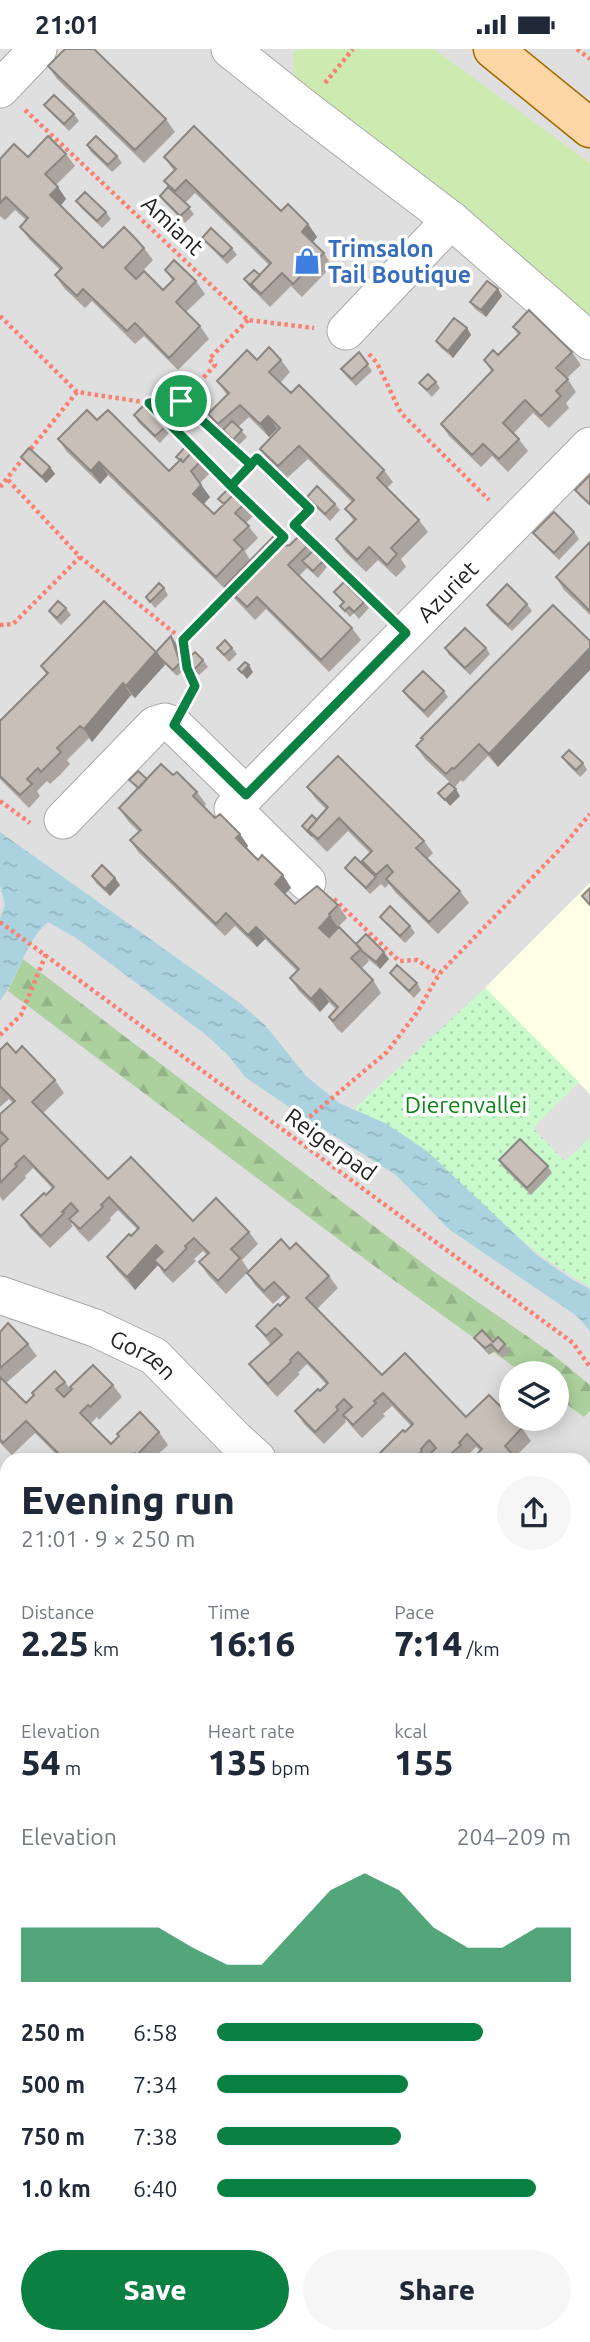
<!DOCTYPE html>
<html lang="en">
<head>
<meta charset="utf-8">
<style>
	:root { --surface:#fff; --page:#f6f6f7; --text:#1f2937; --muted:#747a83; --accent:#0b8043 }
	body { margin:0; font-family:Ubuntu,sans-serif; background:var(--page); color:var(--text); height:100vh; display:flex; flex-direction:column; font-size:26px; white-space:nowrap }
	* { box-sizing:border-box; margin:0 }
	p { font-size:23px; color:var(--muted) }
	.icon { flex:none; width:38px; height:38px; fill:none; stroke:currentColor; stroke-width:2; stroke-linecap:round; stroke-linejoin:round }
	.map { position:relative; flex:1; overflow:hidden }
	.sheet { position:absolute; left:0px; top:1404px; width:592px; height:891px; display:flex; flex-direction:column; background:var(--surface); border-radius:21px 21px 0 0; box-shadow:0 4px 18px #0003 }
	.sheet>* { flex:none }
	.tools { position:absolute; left:499px; top:1312px; display:grid; gap:14px }
	.tools a { display:grid; place-items:center; width:70px; height:70px; border-radius:50%; background:var(--surface); box-shadow:0 4px 18px #0003; font-size:35px }
	.pin { position:absolute; display:grid; place-items:center; width:60px; height:60px; color:#fff; margin:-30px; border:4px solid #fff; border-radius:50%; box-shadow:0 2px 7px #0007 }
	.round { display:grid; place-items:center; flex:none; width:74px; height:74px; border-radius:37px; background:var(--page) }
	.head { display:flex; align-items:center; justify-content:space-between; height:119px; padding:0 21px }
	h1 { font-size:38px; font-weight:800; line-height:52px }
	.stats { display:grid; grid-template-columns:repeat(3,1fr); gap:10px; height:119px; padding:7px 21px }
	.stats div { display:grid; align-content:center }
	.stats b { font-size:35px; font-weight:800 }
	.stats small { font-size:19px; font-weight:400 }
	.stats p { font-size:19px }
	.chart { height:196px; padding:14px 21px }
	.chart p { display:flex; justify-content:space-between }
	.chart svg { width:100%; height:126px; margin-top:7px; fill:var(--accent); opacity:.7 }
	.primary-button { display:flex; gap:14px; margin-top:auto; padding:14px 21px }
	.primary-button a { flex:1; height:80px; border-radius:42px; background:var(--accent); color:#fff; font-size:28px; font-weight:800; line-height:80px; text-align:center }
	.primary-button a+a { background:var(--page); color:var(--text) }
	ul { padding:0 21px; list-style:none; font-size:23px }
	li { display:grid; grid-template-columns:112px 84px 1fr; align-items:center; height:52px }
	li i { height:18px; border-radius:9px; background:var(--accent) }
	.status { display:flex; justify-content:space-between; align-items:center; height:49px; padding:0 35px; background:var(--surface); direction:ltr }
	.status svg { height:19px; fill:currentColor }
	.map>svg:first-child { display:block }
	.residential { fill:#e0dfdf; fill-rule:evenodd }
	.education { fill:#ffffe5 }
	.grass { fill:#cdebb0 }
	.forest { fill:url(#forest-firs) }
	.park { fill:url(#park-dots) }
	.water { fill:url(#water-ripples) }
	.lines { fill:none; stroke-linecap:round; stroke-linejoin:round }
	.minor-casing { stroke:#a9a9a9; stroke-width:39 }
	.major-casing { stroke:#a06b00; stroke-width:41 }
	.path { stroke:#fa8072; stroke-width:4.5; stroke-dasharray:3.5 3.5; stroke-linecap:butt }
	.minor { stroke:#fff; stroke-width:37 }
	.major { stroke:#fcd6a4; stroke-width:38 }
	.wall { fill:#aba49e }
	.shaded-wall { fill:#8b8681 }
	.building { fill:#c7bfb8; stroke:#8b8681; stroke-width:2 }
	.route-casing { stroke:#fff; stroke-width:14 }
	.route { stroke:#0b8043; stroke-width:9 }
	.labels { text-anchor:middle; dominant-baseline:central; stroke-width:7; stroke-linejoin:round; paint-order:stroke }
	.street-label { font-size:23px; fill:#222; stroke:#fff }
	.shop-label { font-size:23px; font-weight:bold; fill:#366cbe; stroke:#fff; text-anchor:start }
	.park-label { font-size:23px; fill:#0c8416; stroke:#fff }
</style>
</head>
<body>
<div class="status"><b>21:01</b><svg viewBox="0 0 49 12"><path d="M0 12V9h3v3zM5 12V6h3v6zM10 12V3h3v9zM15 12V0h3v12zM26 1h20v11H26zM47 4h2v5h-2z"/></svg></div>
<div class="map">
<svg width="590" height="2293" viewBox="0 0 590 2293">
	<defs>
		<pattern id="forest-firs" width="22" height="20" patternUnits="userSpaceOnUse" patternTransform="scale(1.75)"><rect width="22" height="20" fill="#add19e"/><path d="M5 1l3.5 6h-7zM16 11l3.5 6h-7z" fill="#95b388"/></pattern>
		<pattern id="park-dots" width="8" height="8" patternUnits="userSpaceOnUse" patternTransform="scale(1.75)"><rect width="8" height="8" fill="#c8facc"/><path d="M2 2h.1M6 6h.1" fill="none" stroke="#acd6af" stroke-width="1.8" stroke-linecap="round"/></pattern>
		<pattern id="water-ripples" width="26" height="14" patternUnits="userSpaceOnUse" patternTransform="scale(1.75)"><rect width="26" height="14" fill="#aad3df"/><path d="M2 4q2-2 4 0t4 0M15 11q2-2 4 0t4 0" fill="none" stroke="#92b5bf"/></pattern>
	</defs>
	<rect width="100%" height="100%" fill="#f2efe9"/>
	<path class="residential" d="M0 0H590V2293H0ZM511 1325H556V1370H511ZM7 1410H584V2287H7Z"/>
	<path class="education" d="M590 834V1045L485 939Z"/>
	<path class="grass" d="M297 0H434L590 114V267L294 30 293 4Z
		M590 1577V1712L585 1716 584 1584Z
		M0 1719 7 1720V1922L0 1913Z
		M129 2287H220L228 2293H132Z"/>
	<path class="forest" d="M23 910 433 1222 547 1301 590 1336V1362L584 1368 557 1348 556 1325H524L366 1211 8 942Z"/>
	<path class="park" d="M485 939 579 1033 533 1079 565 1112 590 1089V1238L544 1209 354 1060Z
		M7 1797V1879L0 1875V1800Z"/>
	<path class="water" d="M0 783 240 954 266 977 306 1027 339 1054 387 1075 427 1102 537 1206 573 1231 590 1240V1282L577 1267 450 1181 396 1126 289 1058 245 1028 228 1006 206 986 76 889 48 873C25 892 19 928 0 952V869L5 856 0 836Z"/>
	<g class="lines">
		<defs>
			<g id="minor">
				<path d="M230 0 304 59 451 171 590 292"/>
				<path d="M0 40 38 0"/>
				<path d="M346 282 451 171"/>
				<path d="M246 746 233 760 307 833"/>
				<path id="s1" d="M63 771 155 676 165 673 174 676 246 746 590 397"/>
				<path id="s2" d="M0 1246 95 1279 154 1307 235 1390 257 1410"/>
				<path d="M584 1497 590 1490"/>
				<path d="M0 1705H7"/>
				<path d="M0 2153 7 2141"/>
				<path d="M0 2237 7 2229"/>
				<path d="M239 2287 247 2293"/>
			</g>
			<path id="major" d="M493 0 590 79"/>
		</defs>
		<use href="#minor" class="minor-casing"/>
		<use href="#major" class="major-casing"/>
		<path class="path" d="M577 0 590 10
			M325 34 353 0
			M25 61 248 271 314 279
			M0 267 77 343 150 354
			M248 271 209 310 215 316 182 352 150 354 231 437 257 409 310 460 294 476 381 560
			M369 305 377 314 401 364 489 451
			M182 352 251 416
			M8 431 80 508 183 591 186 619 196 637 191 646
			M231 437 284 487
			M0 438 77 343
			M276 496 294 476
			M0 576 13 575 80 508
			M183 591 233 540
			M0 752 30 774
			M334 850 399 912 417 911 439 925
			M0 873 573 1294 590 1318
			M0 986 21 966 46 905
			M288 1086 387 1003 418 962 439 925 563 797 590 765
			M584 1429 590 1420
			M0 1478 7 1485
			M584 1560 590 1554
			M584 1726 590 1722
			M0 1882 7 1886
			M584 2049 590 2045
			M584 2159 590 2167
			M79 2287 82 2293
			M350 2287 354 2293
			M512 2287 516 2293
			M1 2293 7 2286"/>
		<use href="#minor" class="minor"/>
		<use href="#major" class="major"/>
	</g>
	<path class="wall" d="M48 17 166 70 175 83 144 114 57 30Z
		M44 56 74 65 79 72 69 82 49 62Z
		M87 96 117 107 122 114 112 123 91 103Z
		M66 105 75 117 56 136 66 150 60 157 103 199H144L153 211 135 230 163 241 172 231 165 221 196 232 205 245 186 263 200 277 209 290 178 321 144 287 135 295 92 252 85 259 64 239 55 226 60 221 29 190 20 178 26 171 15 161 5 171 0 167V110Z
		M164 108 308 175 317 188 313 193 324 204 332 217 302 248 291 237 270 258 249 237 244 230 260 226 269 216 195 144 185 154 194 165 185 174 164 153 160 147 168 138 164 132 174 122Z
		M76 152 106 163 111 170 102 179 81 159Z
		M202 189 232 199 237 206 227 215 207 195Z
		M498 240 502 247 486 268 475 260 470 253Z
		M513 278 572 303 581 316 567 329 576 343 566 354 569 359 549 379 533 364 514 384 528 402 508 423 492 407 481 418 449 387 441 375 492 323 484 311 498 306 518 285Z
		M467 279 471 286 453 309 441 299 436 292Z
		M359 303 372 322 356 337 346 327 341 320Z
		M257 311H281L290 323 280 334 291 344 384 421 393 433 387 439 419 471 428 483 401 510 406 518 396 528 378 511 366 523 345 503 336 490 354 472 345 460 352 453 308 410 286 430 268 412 260 400 278 381 277 380 269 388 249 368 238 378 247 388 237 398 217 377 208 365 227 346 217 332Z
		M436 333 440 339 432 348 424 340 419 334Z
		M134 366 165 378 169 384 160 394 138 373Z
		M97 371 169 422 179 412 176 408 201 412 210 424 200 434 210 448 204 455 214 465 223 456 218 450 245 454 254 466 246 474 258 489 245 502 250 511 282 497 308 496 327 518 318 529 307 519 299 527 352 579 361 591 329 623 266 560 255 571 234 549 226 539 225 540 108 426 100 435 67 403 58 390Z
		M21 408 50 418 55 425 46 434 25 414Z
		M590 426V457L580 448 575 441Z
		M307 448 335 455 340 461 330 472 312 454Z
		M574 483 579 490 559 511 538 490 533 484Z
		M590 493V566L564 541 556 528Z
		M164 539 168 546 155 559 146 548Z
		M334 543 364 553 369 559 359 570 354 564 350 568 340 557 343 554Z
		M527 555 532 562 512 582 491 563 487 556Z
		M553 556 498 718 488 707 463 733 461 731 455 738 425 710 416 697 422 691 421 689Z
		M66 559 71 566 61 576 53 568 49 562Z
		M176 594 184 621 177 627 165 615 135 649 131 646 92 693 89 689 67 711 70 715 61 725 50 735 47 732 37 742 40 747 29 759 0 730V672L46 625 41 617 156 603Z
		M217 599H232L237 605 229 613Z
		M445 599H486L490 605 470 626 449 606Z
		M186 611H203L208 618 199 626 191 618Z
		M403 642H444L448 648 428 669 408 649Z
		M562 708 583 714 587 721 580 728 567 715Z
		M173 726 197 743 206 755 204 758 215 769 240 785 248 797 246 800 258 811 283 826 291 839 285 845 295 855 338 856 347 869 338 878V879L356 895 389 910 380 920 367 909 369 912 361 920 373 931 381 944 342 984 337 980 329 968 336 960 329 953 320 963 299 942 290 929 297 922 265 890 257 898 235 877 225 887 139 804 130 791 139 783 128 772 119 759 137 740 129 731H147Z
		M307 738 424 792 433 804 427 810 460 842 469 854 438 885 395 843 389 835 385 839 381 835 370 845 350 825 345 819 366 818 362 812 370 804 348 782 327 803 307 783 302 777 317 771 326 760 316 750Z
		M92 827 115 829 120 836 110 847 96 834Z
		M380 868 410 877 415 884 405 894 385 874Z
		M390 924 417 934 421 941 414 949 395 930Z
		M0 1001 16 1004 55 1031 64 1044 43 1064 108 1130 193 1172 249 1183 258 1195 242 1211 249 1222 290 1200 329 1227 338 1239 317 1260 382 1326 466 1368 522 1379 531 1392 515 1408 517 1410H473L481 1402 476 1398 468 1406 470 1408 467 1410H385L380 1404 411 1377 392 1357 383 1365 385 1367 362 1389 352 1378 346 1370 345 1371 346 1373 324 1395 304 1375 295 1362 326 1335 307 1315 298 1324 300 1325 277 1348 258 1327 249 1315 271 1296 256 1277 287 1250 283 1246 273 1255 255 1236 247 1224 226 1245 208 1226 199 1213 207 1206 203 1202 194 1210 196 1212 173 1234 163 1224 158 1216 135 1241 116 1220 107 1208 138 1181 118 1161 110 1169 111 1171 89 1193 78 1182 72 1174 71 1175 73 1177 50 1199 30 1179 21 1166 53 1140 33 1119 25 1127 26 1129 3 1152 0 1148V1065L13 1054 9 1050 0 1058Z
		M499 1111 548 1117 552 1124 531 1146 503 1118Z
		M0 1283 28 1295 37 1307 6 1334 26 1354 65 1333 71 1341 113 1336 122 1348 99 1371 97 1368 90 1375 111 1395 159 1383 168 1396 153 1410H61L35 1384 12 1406 0 1394Z
		M474 1289 505 1295 510 1302 503 1309 495 1302 489 1306 479 1295Z
		M590 1739V1810L589 1811 590 1812V1827L584 1831V1742Z
		M590 1850V1876L584 1880V1854Z
		M590 1878V1904L584 1908V1882Z
		M0 1907 7 1914V1960L0 1967Z
		M584 1911 590 1915V2008L584 2012Z
		M0 2037 7 2047 0 2054Z
		M386 2287H455L459 2293H390Z"/>
	<path class="shaded-wall" d="M58 138 66 150 59 159 50 146Z
		M308 175 317 188 311 195 302 183Z
		M498 240 502 247 486 268 481 261Z
		M467 279 471 286 453 309 448 302Z
		M268 367 277 380 269 388 260 375Z
		M99 413 108 426 100 435 91 422Z
		M50 418 55 425 46 434 42 428Z
		M201 436 210 448 202 457 193 445Z
		M171 587 176 594 184 621 180 614Z
		M590 599V621L498 718 489 705Z
		M156 603 165 616 135 649 126 637Z
		M249 616 253 623 247 630 242 624Z
		M123 634 131 646 92 693 84 680Z
		M456 740 460 747 450 757 445 751Z
		M240 785 248 797 245 802 236 789Z
		M283 826 291 839 283 847 275 835Z
		M115 829 120 836 110 847 105 840Z
		M330 867 339 880 328 891 319 879Z
		M256 878 265 890 257 898 248 886Z
		M384 903 389 910 380 920 376 913Z
		M320 940 329 953 320 963 311 950Z
		M156 1196 165 1208 154 1211 158 1216 135 1241 127 1228Z
		M0 1620 7 1630 0 1637Z"/>
	<path class="building" d="M65 0H94L166 70 135 101 48 17Z
		M54 46 74 65 64 75 44 56Z
		M194 77 281 162 288 155 308 175 302 183 324 204 293 235 282 224 261 245 251 235 271 214 186 131 175 142 164 132 176 120 164 108Z
		M48 87 66 105 45 125 58 138 50 146 103 199 124 178 134 188 144 199 125 219 136 230 144 222 163 241 174 230 165 221 174 211 196 232 176 253 200 277 169 309 135 274 127 282 83 240 77 247 55 226 62 219 20 178 28 169 6 148 0 154V110L14 95 28 108Z
		M96 87 117 107 108 116 87 96Z
		M168 138 190 158 180 167 160 147Z
		M85 143 106 163 97 172 76 152Z
		M211 179 232 199 223 208 202 189Z
		M254 221 260 226 251 235 255 241 244 230Z
		M487 232 498 240 481 261 470 253Z
		M529 261 572 303 556 319 568 330 556 342 561 347 541 367 525 351 503 374 519 390 499 410 483 395 472 406 441 375 493 321 484 311 493 301 498 306 520 284 513 278Z
		M454 269 467 279 448 302 436 292Z
		M269 298 281 311 269 323 291 344 299 336 384 421 377 429 419 471 391 499 397 505 387 516 369 498 357 511 336 490 356 470 345 460 354 451 299 397 278 417 260 400 280 379 268 367 260 375 240 356 218 375 208 365 229 344 217 332 247 301 257 311Z
		M359 303 368 315 352 330 341 320Z
		M428 325 436 333 427 341 419 334Z
		M143 357 165 378 155 387 134 366Z
		M87 361 97 371 108 361 169 422 181 410 183 413 192 403 201 412 191 422 201 436 193 445 214 465 235 444 245 454 235 464 249 477 234 491 243 500 216 528 99 413 91 422 58 390Z
		M232 372 242 381 233 391 223 381Z
		M185 398 191 404 183 413 176 408Z
		M29 399 50 418 42 428 21 408Z
		M590 426V455L575 441Z
		M317 437 335 455 325 465 307 448Z
		M228 440 234 445 224 455 218 450Z
		M554 463 574 483 554 504 533 484Z
		M299 487 308 496 288 516 352 579 321 611 257 548 247 558 225 537 273 488 282 497 290 496Z
		M590 493V562L556 528Z
		M313 502 323 512 313 522 302 512Z
		M344 533 364 553 354 563 349 558 345 562 340 557 344 553 334 543Z
		M159 534 164 539 150 553 146 548Z
		M507 535 527 555 508 576 487 556Z
		M58 552 66 559 57 569 49 562Z
		M104 552 156 603 126 637 123 634 84 680 80 677 57 699 61 703 41 723 38 719 27 730 32 735 20 746 0 727V672L48 624 41 617Z
		M553 556 590 592V599L489 705 479 695 454 720 452 719 446 725 416 697 423 690 421 689Z
		M465 579 486 599 465 619 445 599Z
		M171 587 180 614 173 621 160 609 156 603 155 604Z
		M225 591 232 599 224 606 217 599Z
		M195 603 203 611 195 620 186 611Z
		M245 613 249 616 242 624 238 620Z
		M423 622 444 642 424 662 403 642Z
		M569 701 583 714 576 721 562 708Z
		M338 707 424 792 416 799 460 842 429 873 386 830 393 823 387 816 376 826 362 812 372 802 339 769 318 790 308 781 328 758 307 738Z
		M161 715 173 726 177 723 197 743 193 747 215 769 220 765 240 785 236 789 258 811 262 806 283 826 275 835 295 855 317 837 338 856 329 865 330 867 319 879 329 888 339 878 361 900 351 909 373 931 333 972 329 968 338 958 320 940 311 950 290 929 299 920 256 878 248 886 226 864 216 875 130 791 141 781 119 759Z
		M138 722 147 730 139 739 129 731Z
		M449 734 456 740 445 751 438 744Z
		M312 766 317 771 308 781 312 787 302 777Z
		M355 808 376 828 366 839 345 819Z
		M102 816 115 829 105 840 92 827Z
		M590 839V856L582 847Z
		M390 857 410 877 400 887 380 868Z
		M366 885 384 903 376 913 362 902 356 895Z
		M397 916 417 934 409 942 390 924Z
		M7 994 16 1004 22 997 55 1031 32 1053 108 1130 131 1108 193 1172 216 1149 249 1183 231 1200 240 1209 218 1232 199 1213 209 1204 194 1189 185 1197 187 1199 165 1222 154 1211 163 1203 156 1196 127 1228 107 1208 129 1185 131 1187 139 1179 109 1148 101 1156 103 1158 80 1180 69 1170 78 1162 71 1154 62 1163 64 1164 41 1187 21 1166 44 1144 46 1146 54 1138 24 1107 15 1115 17 1117 0 1134V1098L8 1090 1 1083 0 1084V1065L15 1052 0 1037V1001Z
		M520 1090 548 1117 527 1139 499 1111Z
		M281 1190 290 1200 296 1194 329 1227 306 1249 382 1326 405 1304 466 1368 489 1346 511 1368V1370H514L522 1379 505 1397 513 1406 509 1410H474L473 1409 482 1400 467 1385 459 1394 461 1396 445 1410H431L428 1407 436 1399 429 1391 421 1400 422 1402 413 1410H387L380 1404 403 1381 405 1383 413 1375 383 1344 374 1352 376 1354 353 1376 343 1366 352 1358 344 1350 336 1358 338 1361 315 1383 295 1362 318 1340 320 1342 328 1334 321 1326 298 1303 290 1311 291 1313 268 1335 249 1315 282 1286 275 1279 266 1287 256 1277 278 1255 280 1257 289 1248 274 1233 264 1242 247 1224Z
		M8 1274 28 1295 0 1319V1283Z
		M482 1281 493 1293 498 1288 505 1295 498 1303 491 1295 485 1299 474 1289Z
		M93 1316 113 1336 90 1358 88 1356 80 1364 111 1395 119 1387 117 1385 140 1363 159 1383 137 1406 135 1404 128 1410H64L26 1372 3 1394 0 1390V1328L26 1354 34 1346 32 1344 55 1322 65 1333 56 1340 64 1348 72 1340 70 1338Z
		M0 1558 7 1565V1644L0 1637V1633L6 1627 0 1620Z
		M590 1739V1791L584 1795V1742Z
		M590 1850V1866L584 1870V1854Z
		M590 1878V1894L584 1898V1882Z
		M0 1907 7 1914V1939L0 1946Z
		M587 1910 590 1915V1920L584 1924V1911Z
		M590 1920V1989L584 1993V1924Z
		M584 2214 590 2222V2293H572L568 2287H584Z
		M386 2287H440L438 2289 441 2293H390Z
		M489 2287H505L507 2290 502 2293H493Z
		M522 2287H531L535 2293H521L519 2289Z"/>
	<g class="lines">
		<defs>
			<path id="route" d="M181 352 251 416 231 437 284 488 183 591 187 619 195 637 174 676 246 746 406 584 294 476 310 460 257 409 231 437 149 354 181 352"/>
		</defs>
		<use href="#route" class="route-casing"/>
		<use href="#route" class="route"/>
	</g>
	<defs>
		<symbol id="shop-bare" viewBox="-9 -9 18 18"><path d="M-5-2.5h2.3a2.7 3.5 0 0 1 5.4 0H5L5.5 6h-11ZM-1.5-2.5h3a1.5 2.3 0 0 0-3 0Z" fill="#3f7fe0" stroke="#fff" stroke-width="2.5" paint-order="stroke"/></symbol>
	</defs>
	<g fill-rule="evenodd">
		<use href="#shop-bare" x="288" y="193" width="38" height="38"/>
	</g>
	<g class="labels">
		<g class="street-label">
			<text transform="translate(173 176) rotate(43)">Amiant</text>
			<text stroke="none"><textPath href="#s1" startOffset="539">Azuriet</textPath></text>
			<text transform="translate(331 1095) rotate(36)">Reigerpad</text>
			<text stroke="none"><textPath href="#s2" startOffset="156">Gorzen</textPath></text>
		</g>
		<g class="shop-label">
			<text x="328" y="199">Trimsalon<tspan x="328" dy="26">Tail Boutique</tspan></text>
		</g>
		<g class="park-label">
			<text x="466" y="1055">Dierenvallei</text>
		</g>
	</g>
</svg>
<div class="tools">
<a><svg class="icon" aria-label="layers" viewBox="0 0 24 24"><path d="M12 4l9 5-9 5-9-5zM3 14l9 5 9-5"/></svg></a>
</div>
<div class="pin" style="left:181px;top:352px;background:#1e9e55"><svg class="icon" aria-label="arrive" viewBox="0 0 24 24"><path d="M6 21V4h12l-3 4 3 4H6"/></svg></div>
<section class="sheet">
<div class="head"><div><h1>Evening run</h1><p>21:01 · 9 × 250 m</p></div><a class="round"><svg class="icon" aria-label="share" viewBox="0 0 24 24"><path d="M12 15V3M7 8l5-5 5 5M5 13v7h14v-7"/></svg></a></div>
<div class="stats">
<div><p>Distance</p><b>2.25<small> km</small></b></div>
<div><p>Time</p><b>16:16</b></div>
<div><p>Pace</p><b>7:14<small> /km</small></b></div>
</div>
<div class="stats">
<div><p>Elevation</p><b>54<small> m</small></b></div>
<div><p>Heart rate</p><b>135<small> bpm</small></b></div>
<div><p>kcal</p><b>155</b></div>
</div>
<div class="chart"><p><span>Elevation</span>204–209 m</p>
<svg viewBox="0 0 160 44" preserveAspectRatio="none"><path d="M0 44V25L10 25L20 25L30 25L40 25L50 32L60 38L70 38L80 25L90 12L100 6L110 12L120 25L130 32L140 32L150 25L160 25V44z"/></svg>
</div>
<ul>
<li><b>250 m</b>6:58<i style="width:75%"></i></li>
<li><b>500 m</b>7:34<i style="width:54%"></i></li>
<li><b>750 m</b>7:38<i style="width:52%"></i></li>
<li><b>1.0 km</b>6:40<i style="width:90%"></i></li>
</ul>
<div class="primary-button"><a>Save</a><a>Share</a></div>
</section>
</div>
</body>
</html>
